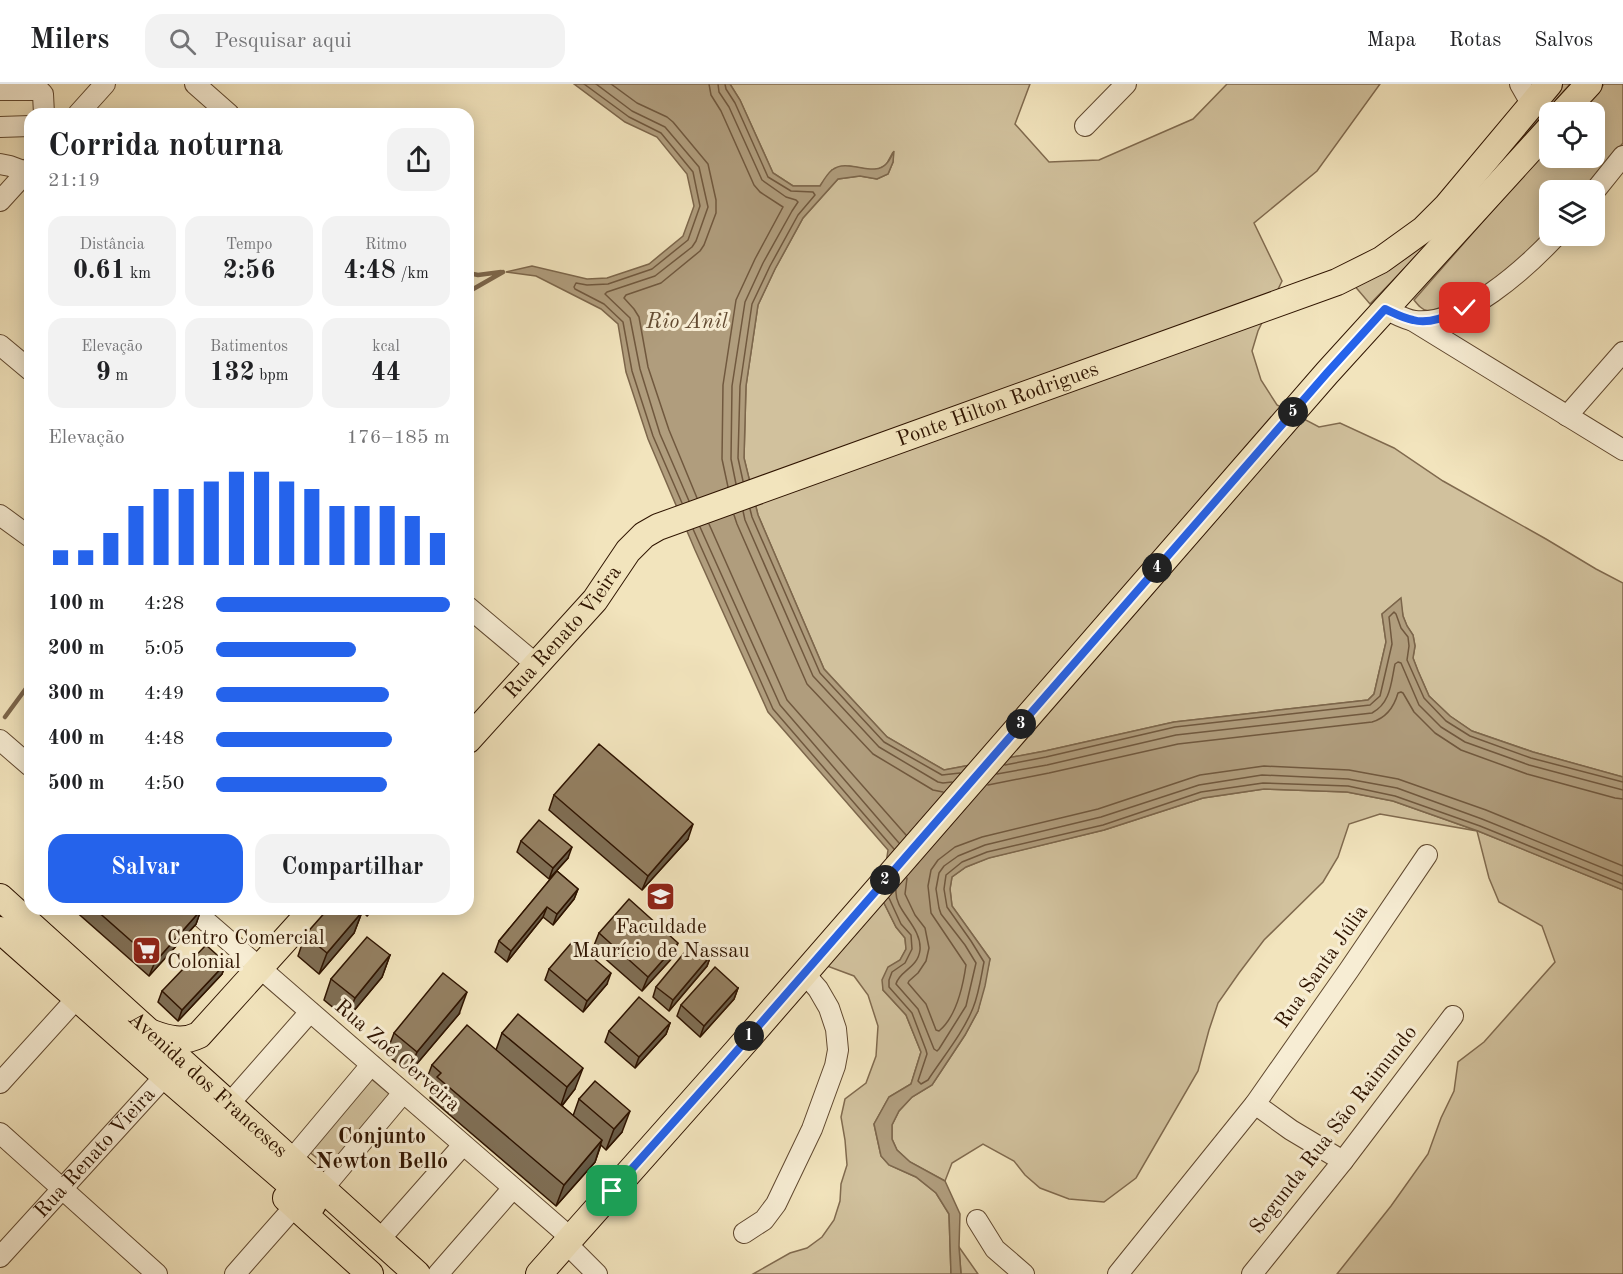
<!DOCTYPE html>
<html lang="pt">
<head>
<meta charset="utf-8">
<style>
	:root { --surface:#fff; --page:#f2f2f2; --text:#202124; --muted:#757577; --line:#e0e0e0; --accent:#2563eb }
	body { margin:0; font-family:"Old Standard TT",serif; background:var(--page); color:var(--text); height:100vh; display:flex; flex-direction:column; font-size:22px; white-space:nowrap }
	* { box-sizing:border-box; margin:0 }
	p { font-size:20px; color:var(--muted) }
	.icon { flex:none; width:33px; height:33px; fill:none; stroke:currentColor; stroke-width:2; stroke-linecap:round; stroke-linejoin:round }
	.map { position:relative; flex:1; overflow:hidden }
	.drawer { position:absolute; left:24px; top:24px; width:450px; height:807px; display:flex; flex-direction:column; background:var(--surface); border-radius:18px; box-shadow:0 3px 15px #0003 }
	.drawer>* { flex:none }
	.tools { position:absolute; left:1539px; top:18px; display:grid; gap:12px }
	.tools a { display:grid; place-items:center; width:66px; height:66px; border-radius:12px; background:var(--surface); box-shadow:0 3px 15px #0003; font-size:30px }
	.pin { position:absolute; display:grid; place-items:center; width:51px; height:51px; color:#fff; margin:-26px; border-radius:12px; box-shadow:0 3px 9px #0006 }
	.km { position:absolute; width:30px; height:30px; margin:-15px; border-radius:50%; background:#222; color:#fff; font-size:16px; line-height:30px; text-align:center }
	.round { display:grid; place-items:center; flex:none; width:63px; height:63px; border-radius:18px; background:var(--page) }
	.head { display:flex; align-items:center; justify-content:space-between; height:102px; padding:0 24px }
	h1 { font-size:33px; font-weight:700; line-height:45px }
	.figures { display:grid; grid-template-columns:repeat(3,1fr); gap:9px; height:102px; padding:6px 24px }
	.figures div { display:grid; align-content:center; border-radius:15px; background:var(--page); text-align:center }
	.figures b { font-size:26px; font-weight:700 }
	.figures small { font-size:16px; font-weight:400 }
	.figures p { font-size:16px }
	.chart { height:168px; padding:12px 24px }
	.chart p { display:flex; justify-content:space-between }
	.chart svg { width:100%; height:108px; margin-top:6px; stroke:var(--accent); stroke-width:6 }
	.action { display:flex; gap:12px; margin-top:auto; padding:12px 24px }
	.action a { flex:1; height:69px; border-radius:18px; background:var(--accent); color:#fff; font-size:24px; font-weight:700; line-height:69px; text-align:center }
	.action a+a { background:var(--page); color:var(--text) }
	ul { padding:0 24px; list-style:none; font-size:20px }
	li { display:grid; grid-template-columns:96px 72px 1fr; align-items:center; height:45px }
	li i { height:15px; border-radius:8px; background:var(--accent) }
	header { display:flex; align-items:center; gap:36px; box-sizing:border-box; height:84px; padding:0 30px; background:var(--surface); border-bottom:2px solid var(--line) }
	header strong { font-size:28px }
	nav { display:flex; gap:33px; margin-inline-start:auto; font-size:21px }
	.search { width:420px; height:54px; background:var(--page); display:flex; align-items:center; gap:15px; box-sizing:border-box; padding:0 21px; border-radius:18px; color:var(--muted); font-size:22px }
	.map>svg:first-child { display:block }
	.green { fill:#d1c19d; stroke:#806a4e; stroke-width:1.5 }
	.water { fill:#b09d7d; stroke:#7c664b; stroke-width:1.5 }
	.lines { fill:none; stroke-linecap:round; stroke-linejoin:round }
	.shore { stroke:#70583e; stroke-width:1.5 }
	.stream { stroke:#7c664b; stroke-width:4.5 }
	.minor-casing { stroke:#60482f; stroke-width:22 }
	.major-casing { stroke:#2f1400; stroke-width:28 }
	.minor { stroke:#f7edd4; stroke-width:20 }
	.major { stroke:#f2e4bd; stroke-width:26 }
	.wall { fill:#7f6e54; stroke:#2f1400; stroke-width:1.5 }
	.shaded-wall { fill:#685a45; stroke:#2f1400; stroke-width:1.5 }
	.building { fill:#948062; stroke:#2f1400; stroke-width:1.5 }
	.route-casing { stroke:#fff; stroke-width:12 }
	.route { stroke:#2563eb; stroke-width:8 }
	.labels { text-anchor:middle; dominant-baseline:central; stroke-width:6; stroke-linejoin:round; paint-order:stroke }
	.street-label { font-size:21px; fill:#2f1400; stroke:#f7edd4 }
	.poi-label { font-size:21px; fill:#2f1400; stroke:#f7edd4 }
	.water-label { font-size:22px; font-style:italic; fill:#634b32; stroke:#f7edd4 }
	.neighbourhood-label { font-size:22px; font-weight:bold; fill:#2f1400; stroke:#f7edd4 }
</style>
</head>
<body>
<header>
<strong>Milers</strong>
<div class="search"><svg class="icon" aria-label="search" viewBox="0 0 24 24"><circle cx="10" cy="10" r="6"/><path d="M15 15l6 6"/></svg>Pesquisar aqui</div>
<nav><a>Mapa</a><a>Rotas</a><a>Salvos</a></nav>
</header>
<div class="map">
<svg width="1623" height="1190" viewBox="0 0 1623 1190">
	<rect width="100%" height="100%" fill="#f2e4bd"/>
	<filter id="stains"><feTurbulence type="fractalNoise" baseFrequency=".00333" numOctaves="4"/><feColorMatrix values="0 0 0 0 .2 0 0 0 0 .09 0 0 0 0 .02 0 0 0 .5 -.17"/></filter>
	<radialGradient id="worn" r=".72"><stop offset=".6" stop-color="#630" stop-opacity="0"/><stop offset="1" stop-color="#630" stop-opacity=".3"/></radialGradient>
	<path class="green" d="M730 0H1030L1015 40 1049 78 1099 76 1193 35 1227 0H1380L1317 87 1254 139 1282 197 1258 247 1252 267 1261 296 1277 321 1319 343 1340 339 1394 364 1443 397 1546 455 1596 485 1623 499V693L1533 668 1472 647 1450 632 1429 612 1418 587 1413 574 1415 562 1413 551 1407 542 1403 532 1400 515 1382 530 1386 558 1374 610 1368 616 1174 638 1045 667 944 686 887 653 824 585 758 431 744 374 746 302 758 221 775 185 803 134 838 95 860 92 877 95 888 90 893 78V68L886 81 879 85 871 86 849 82 832 86 820 102H793L773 89 740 16Z
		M1555 0H1570C1505 75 1440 149 1370 220L1353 200Z
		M1604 0H1623V59L1583 106H1550C1549 115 1552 142 1549 148 1538 169 1451 231 1428 227 1422 226 1418 221 1414 216L1549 62 1550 74H1594V28H1579Z
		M1264 705 1347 708 1393 717 1478 747 1623 806V1190H1337L1391 1122 1428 1070 1441 1034 1454 1007 1458 978 1484 958 1555 878 1542 842 1499 818 1489 794 1477 747 1380 730 1349 740 1338 773 1323 798 1264 856 1239 889 1218 919 1209 946 1198 987 1136 1094 1104 1118 1069 1115 1040 1104 1025 1091 1014 1077 983 1060 952 1079 945 1097 910 1078 897 1066 892 1055V1041L899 1027 912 1013 932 1001 965 951 978 927 990 875 952 822 950 805 952 793 966 783 988 774 1104 746 1203 714Z
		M881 813 896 843 905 854 906 865 900 876 888 884 883 906 906 931 921 968 911 1000 889 1013 874 1040 881 1072 889 1081 916 1093 936 1109 949 1130 951 1190H753L790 1169 807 1164 822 1153 834 1136 840 1117 841 1100 847 1081 845 1056 841 1033 845 1015 866 999 876 972 878 942 868 911 854 892 819 879Z
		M369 993 393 1013 331 1085 308 1067Z
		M959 1163 978 1190H961Z"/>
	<path class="water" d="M574 0H730L740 16 773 89 793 102H820C823 97 827 90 832 86 848 73 874 95 887 79 890 76 892 71 894 67L893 78 888 90 877 95 860 92 838 95 803 134 775 185 758 221 746 302 744 374 758 431 824 585 887 653 944 686 1045 667 1174 638 1368 616 1374 610 1386 558 1382 530 1401 514 1403 532 1407 542 1413 551 1415 562 1413 574 1418 587 1429 612 1450 632 1472 647 1533 668 1623 693V806L1478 747 1393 717 1347 708 1264 705 1203 714 1104 746 989 774 966 783 952 793 950 805 952 822 990 875 985 902 978 927 965 951 932 1001 912 1013 899 1027 892 1041V1055L897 1066 910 1078 945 1097 960 1130 959 1163 961 1190H951L949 1130 936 1109 916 1093 889 1081 881 1072 874 1040 889 1013 911 1000 921 968 906 931 883 906 882 896 888 883 900 876 906 865 905 854 896 843 881 813 888 766 768 628 695 466 648 355 626 288 618 240 601 225 536 192 506 188 532 182 587 195 607 194 649 180 683 152 694 122 687 90 657 53 625 38Z"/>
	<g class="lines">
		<path class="shore" d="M584 0 629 33 661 49 693 88 700 122 688 156 652 185 608 200 587 201 576 199 574 203 575 205 604 220 623 238 632 287 653 352 682 419
			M596 0 632 27 665 43 699 83 708 123 696 157 692 163 655 192 607 208 605 210 630 234 640 285 660 350 689 417
			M611 0 637 19 667 33 673 38 708 80 716 116V129L704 161 700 167 661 199 626 211 624 214 634 225 639 233 648 283 669 346 697 414
			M709 0 711 11 721 27 754 101 760 108 783 123 755 175 736 216 723 301 722 375 728 403
			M718 0 719 8 729 23 762 96 786 113 796 116 798 118 792 127 763 179 745 218 732 302 731 375 736 400
			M725 0 726 5 735 19 768 93 791 107 813 108 815 111 798 131 770 182 752 220 740 302 738 374 743 397
			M750 425 752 433 820 589 884 658 942 691 960 689
			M743 427 745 436 813 592 879 663 938 698 943 699 952 698
			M734 431 737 440 807 600 873 670 933 706 943 708
			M709 440 787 616 906 751
			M700 443 780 621 899 759
			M693 445 773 625 894 765
			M1005 681 1046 673 1175 643 1370 621 1380 612 1392 560 1389 533 1394 528 1396 530 1401 544 1408 553 1409 562 1407 576 1424 614 1446 637 1470 652 1531 674 1623 698
			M997 690 1047 681 1176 651 1372 629C1391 619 1391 598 1395 580L1398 578 1401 579 1419 621 1441 643 1465 658 1529 681 1623 706
			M988 701 1049 689 1178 660 1372 638C1386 634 1394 623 1398 609L1401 608 1403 609 1414 628 1435 649 1461 666 1527 690 1615 714 1623 715
			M907 794 905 810 915 831 925 844 929 864 926 877 918 889 909 897 908 899 926 920 936 946 939 947C956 933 963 902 966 881L931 829 928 802 931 786 938 776 955 763 982 753 1098 725 1200 691 1264 682 1349 686 1398 695 1486 726 1623 782
			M896 806C894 827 922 842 920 866 918 884 899 887 896 900L918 925 934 965 937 967 939 965 966 922 976 879 965 861 941 830 939 824 936 805 939 789 944 782 958 772 985 761 1101 733 1199 701 1262 691 1348 695 1397 704 1482 735 1623 792
			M889 814 901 840 911 851 912 865 905 879 892 888 889 896V903L912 929 926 966 927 970 918 997 921 1000 928 996C943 973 963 949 973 924 979 909 981 893 984 878L971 857 947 823 944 805 946 791 962 778 987 768 1103 741 1201 708 1263 699 1348 702 1395 712 1480 742 1623 800"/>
		<path class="stream" d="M468 189 478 191 501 188
			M468 208 503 188
			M5 633 30 599"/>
		<defs>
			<g id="minor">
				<path d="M195 0 229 30"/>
				<path d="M1520 0 1532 21"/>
				<path d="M0 6H39L43 10 44 30"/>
				<path d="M78 30 105 0"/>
				<path d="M1085 42 1126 0"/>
				<path d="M0 43 30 42"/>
				<path d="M0 80 10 82 26 88"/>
				<path d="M1594 108 1623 72"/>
				<path d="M0 117 30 84"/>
				<path d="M1385 225C1394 229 1405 236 1415 237 1463 242 1526 184 1556 152"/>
				<path d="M1413 237 1623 366"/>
				<path d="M0 261 30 286"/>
				<path d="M1567 332 1623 268"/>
				<path d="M0 431 30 453"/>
				<path d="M468 523 537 581"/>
				<path d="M0 656 30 682"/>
				<path d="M192 825 571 1154"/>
				<path d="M0 999 77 914"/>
				<path d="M229 1020 310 928"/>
				<path d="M1255 1020 1291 1046 1343 1077"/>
				<path d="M0 1049 157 1190"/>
				<path d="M298 1068 371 981"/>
				<path d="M331 1095 403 1009"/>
				<path d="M977 1136 995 1165 1024 1190"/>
				<path d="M388 1146 463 1061"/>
				<path d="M744 1149 764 1136 776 1120 812 1045 835 982 838 966 836 945 829 924 818 905 804 889"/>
				<path d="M566 1159 597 1190"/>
				<path id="s1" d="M0 1173 165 992"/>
				<path d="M235 1190 295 1122"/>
				<path d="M438 1190 513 1104"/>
				<path d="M1118 1190 1255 1020 1349 886 1427 771"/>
				<path d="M1252 1190 1343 1077 1453 932"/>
			</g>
			<g id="major">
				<path d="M1563 28 1589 0"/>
				<path id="s2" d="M468 656 595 516 628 467 644 451 658 443 1337 198 1381 176 1424 145 1446 123 1549 0"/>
				<path id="s3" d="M0 813 417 1190"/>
				<path d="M0 846 165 992 313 1120"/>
				<path d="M152 949C168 955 183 959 199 951L313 825"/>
				<path d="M286 1114 370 1190"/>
				<path d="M539 1190 736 968 1327 289 1550 44"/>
			</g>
		</defs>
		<use href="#minor" class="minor-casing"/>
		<use href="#major" class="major-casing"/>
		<use href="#minor" class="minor"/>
		<use href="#major" class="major"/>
	</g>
	<path class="wall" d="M554 711 688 755 642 806 549 726Z
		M521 757 568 774 549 795 517 768Z
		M557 787 578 805 574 815 553 841 543 833 507 878 495 868 499 857Z
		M73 825H201L196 840 149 892Z
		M360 825H373L367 832Z
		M362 828 354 849 319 890 298 872 305 851Z
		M599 849 673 873 642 907 593 864Z
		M390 871 382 893 347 935 324 916 331 895Z
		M711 871 707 882 669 927 653 913 656 903Z
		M226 879 222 890 178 937 158 918 162 907Z
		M549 885 607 900 583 928 545 896Z
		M738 904 734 915 700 953 677 932 681 921Z
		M459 930 409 989 386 970 394 949Z
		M670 939 666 950 635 984 605 958 609 947Z
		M502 949 575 1005 562 1022 573 1032 579 1015 622 1048 606 1066 601 1061 595 1078 556 1122 430 1014 432 1008 424 1002 432 981 496 966Z"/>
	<path class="shaded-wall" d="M693 740 688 755 642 806 648 792Z
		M572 763 568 774 549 795 553 784Z
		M578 805 574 815 553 841 557 830Z
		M547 823 543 833 507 878 511 867Z
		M370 825H373L367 832Z
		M201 826 196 840 149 892 155 878Z
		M362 828 354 849 319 890 327 869Z
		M678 859 673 873 642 907 648 893Z
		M390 871 382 893 347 935 355 914Z
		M711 871 707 882 669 927 673 916Z
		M226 879 222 890 178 937 182 926Z
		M611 889 607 900 583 928 587 917Z
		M738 904 734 915 700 953 704 942Z
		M467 908 459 930 409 989 417 968Z
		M670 939 666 950 635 984 639 973Z
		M583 984 575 1005 560 1024 567 1003Z
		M630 1027 622 1048 606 1066 614 1045Z
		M602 1056 595 1078 556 1122 564 1101Z"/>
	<path class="building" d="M599 660 693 740 648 792 554 711Z
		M539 736 572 763 553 784 521 757Z
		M557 787 578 805 557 830 547 823 511 867 499 857Z
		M629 815 678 859 648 893 599 849Z
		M95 825H201V826L155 878Z
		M328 825H358L362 828 327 869 305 851Z
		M367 853 390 871 355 914 331 895Z
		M573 857 611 889 587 917 549 885Z
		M694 857 711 871 673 916 656 903Z
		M206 861 226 879 182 926 162 907Z
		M715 883 738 904 704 942 681 921Z
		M443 889 467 908 417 968 394 949Z
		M639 913 670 939 639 973 609 947Z
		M518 930 583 984 567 1003 502 949Z
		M467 941 602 1056 564 1101 437 993 441 989 432 981Z
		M595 997 630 1027 614 1045 579 1015Z"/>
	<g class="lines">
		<defs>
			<path id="route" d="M612 1107 721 985 1327 289 1385 225C1394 229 1403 234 1413 236 1430 241 1450 231 1465 224"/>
		</defs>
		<use href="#route" class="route-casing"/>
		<use href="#route" class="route"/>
	</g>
	<defs>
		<symbol id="university-square" viewBox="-11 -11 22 22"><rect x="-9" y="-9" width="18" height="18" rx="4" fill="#8f2418" stroke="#f7edd4"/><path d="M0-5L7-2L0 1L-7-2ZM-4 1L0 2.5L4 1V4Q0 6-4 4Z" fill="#fff"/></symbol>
		<symbol id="supermarket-square" viewBox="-11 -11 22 22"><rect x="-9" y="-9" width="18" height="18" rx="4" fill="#8f2418" stroke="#f7edd4"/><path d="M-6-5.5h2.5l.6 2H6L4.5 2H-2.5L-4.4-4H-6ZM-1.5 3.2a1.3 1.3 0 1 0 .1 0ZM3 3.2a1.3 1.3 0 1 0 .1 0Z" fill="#fff"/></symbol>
	</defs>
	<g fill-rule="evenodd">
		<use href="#university-square" x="644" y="796" width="33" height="33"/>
		<use href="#supermarket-square" x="130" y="850" width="33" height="33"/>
	</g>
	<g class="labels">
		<g class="street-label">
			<text stroke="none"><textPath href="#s2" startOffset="648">Ponte Hilton Rodrigues</textPath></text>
			<text stroke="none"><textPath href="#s2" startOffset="144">Rua Renato Vieira</textPath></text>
			<text transform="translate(1322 883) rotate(-55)">Rua Santa Júlia</text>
			<text transform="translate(397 972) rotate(41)">Rua Zoé Cerveira</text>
			<text stroke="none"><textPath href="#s3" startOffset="280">Avenida dos Franceses</textPath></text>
			<text transform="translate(1334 1046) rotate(-52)">Segunda Rua São Raimundo</text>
			<text stroke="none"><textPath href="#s1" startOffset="141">Rua Renato Vieira</textPath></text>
		</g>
		<g class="poi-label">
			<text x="661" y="843">Faculdade<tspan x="661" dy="24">Maurício de Nassau</tspan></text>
			<text x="167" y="854" text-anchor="start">Centro Comercial<tspan x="167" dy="24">Colonial</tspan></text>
		</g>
		<g class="water-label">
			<text x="687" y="238">Rio Anil</text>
		</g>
		<g class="neighbourhood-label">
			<text x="382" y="1053">Conjunto<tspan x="382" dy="25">Newton Bello</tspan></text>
		</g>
	</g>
	<rect width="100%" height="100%" filter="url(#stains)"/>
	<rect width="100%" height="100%" fill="url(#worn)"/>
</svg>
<div class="tools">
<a><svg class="icon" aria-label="locate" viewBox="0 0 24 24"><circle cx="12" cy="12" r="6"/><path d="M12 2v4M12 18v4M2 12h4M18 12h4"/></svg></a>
<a><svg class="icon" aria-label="layers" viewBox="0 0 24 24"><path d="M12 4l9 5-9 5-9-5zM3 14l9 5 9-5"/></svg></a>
</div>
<div class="pin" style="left:612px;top:1107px;background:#1e9e55"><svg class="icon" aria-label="arrive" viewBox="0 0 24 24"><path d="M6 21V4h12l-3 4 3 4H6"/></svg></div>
<div class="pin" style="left:1465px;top:224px;background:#d93025"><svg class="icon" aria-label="check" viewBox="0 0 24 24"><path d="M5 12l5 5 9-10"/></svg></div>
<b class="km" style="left:749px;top:952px">1</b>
<b class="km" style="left:885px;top:796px">2</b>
<b class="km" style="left:1021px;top:640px">3</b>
<b class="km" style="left:1157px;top:484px">4</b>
<b class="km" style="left:1293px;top:328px">5</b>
<section class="drawer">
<div class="head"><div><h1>Corrida noturna</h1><p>21:19</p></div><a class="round"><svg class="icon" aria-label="share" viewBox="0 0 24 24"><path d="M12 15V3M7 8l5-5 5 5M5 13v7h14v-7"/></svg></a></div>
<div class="figures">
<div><p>Distância</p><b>0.61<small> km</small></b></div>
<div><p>Tempo</p><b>2:56</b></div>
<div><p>Ritmo</p><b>4:48<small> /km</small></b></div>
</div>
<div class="figures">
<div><p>Elevação</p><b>9<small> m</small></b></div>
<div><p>Batimentos</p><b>132<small> bpm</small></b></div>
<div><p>kcal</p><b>44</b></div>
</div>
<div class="chart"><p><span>Elevação</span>176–185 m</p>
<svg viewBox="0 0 160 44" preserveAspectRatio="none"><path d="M5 44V38M15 44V38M25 44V31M35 44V20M45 44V13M55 44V13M65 44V10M75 44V6M85 44V6M95 44V10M105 44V13M115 44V20M125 44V20M135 44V20M145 44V24M155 44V31"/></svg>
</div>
<ul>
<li><b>100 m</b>4:28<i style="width:100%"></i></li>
<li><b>200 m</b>5:05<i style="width:60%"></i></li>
<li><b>300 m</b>4:49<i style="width:74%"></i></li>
<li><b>400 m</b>4:48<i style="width:75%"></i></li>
<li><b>500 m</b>4:50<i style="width:73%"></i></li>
</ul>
<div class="action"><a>Salvar</a><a>Compartilhar</a></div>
</section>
</div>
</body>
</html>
